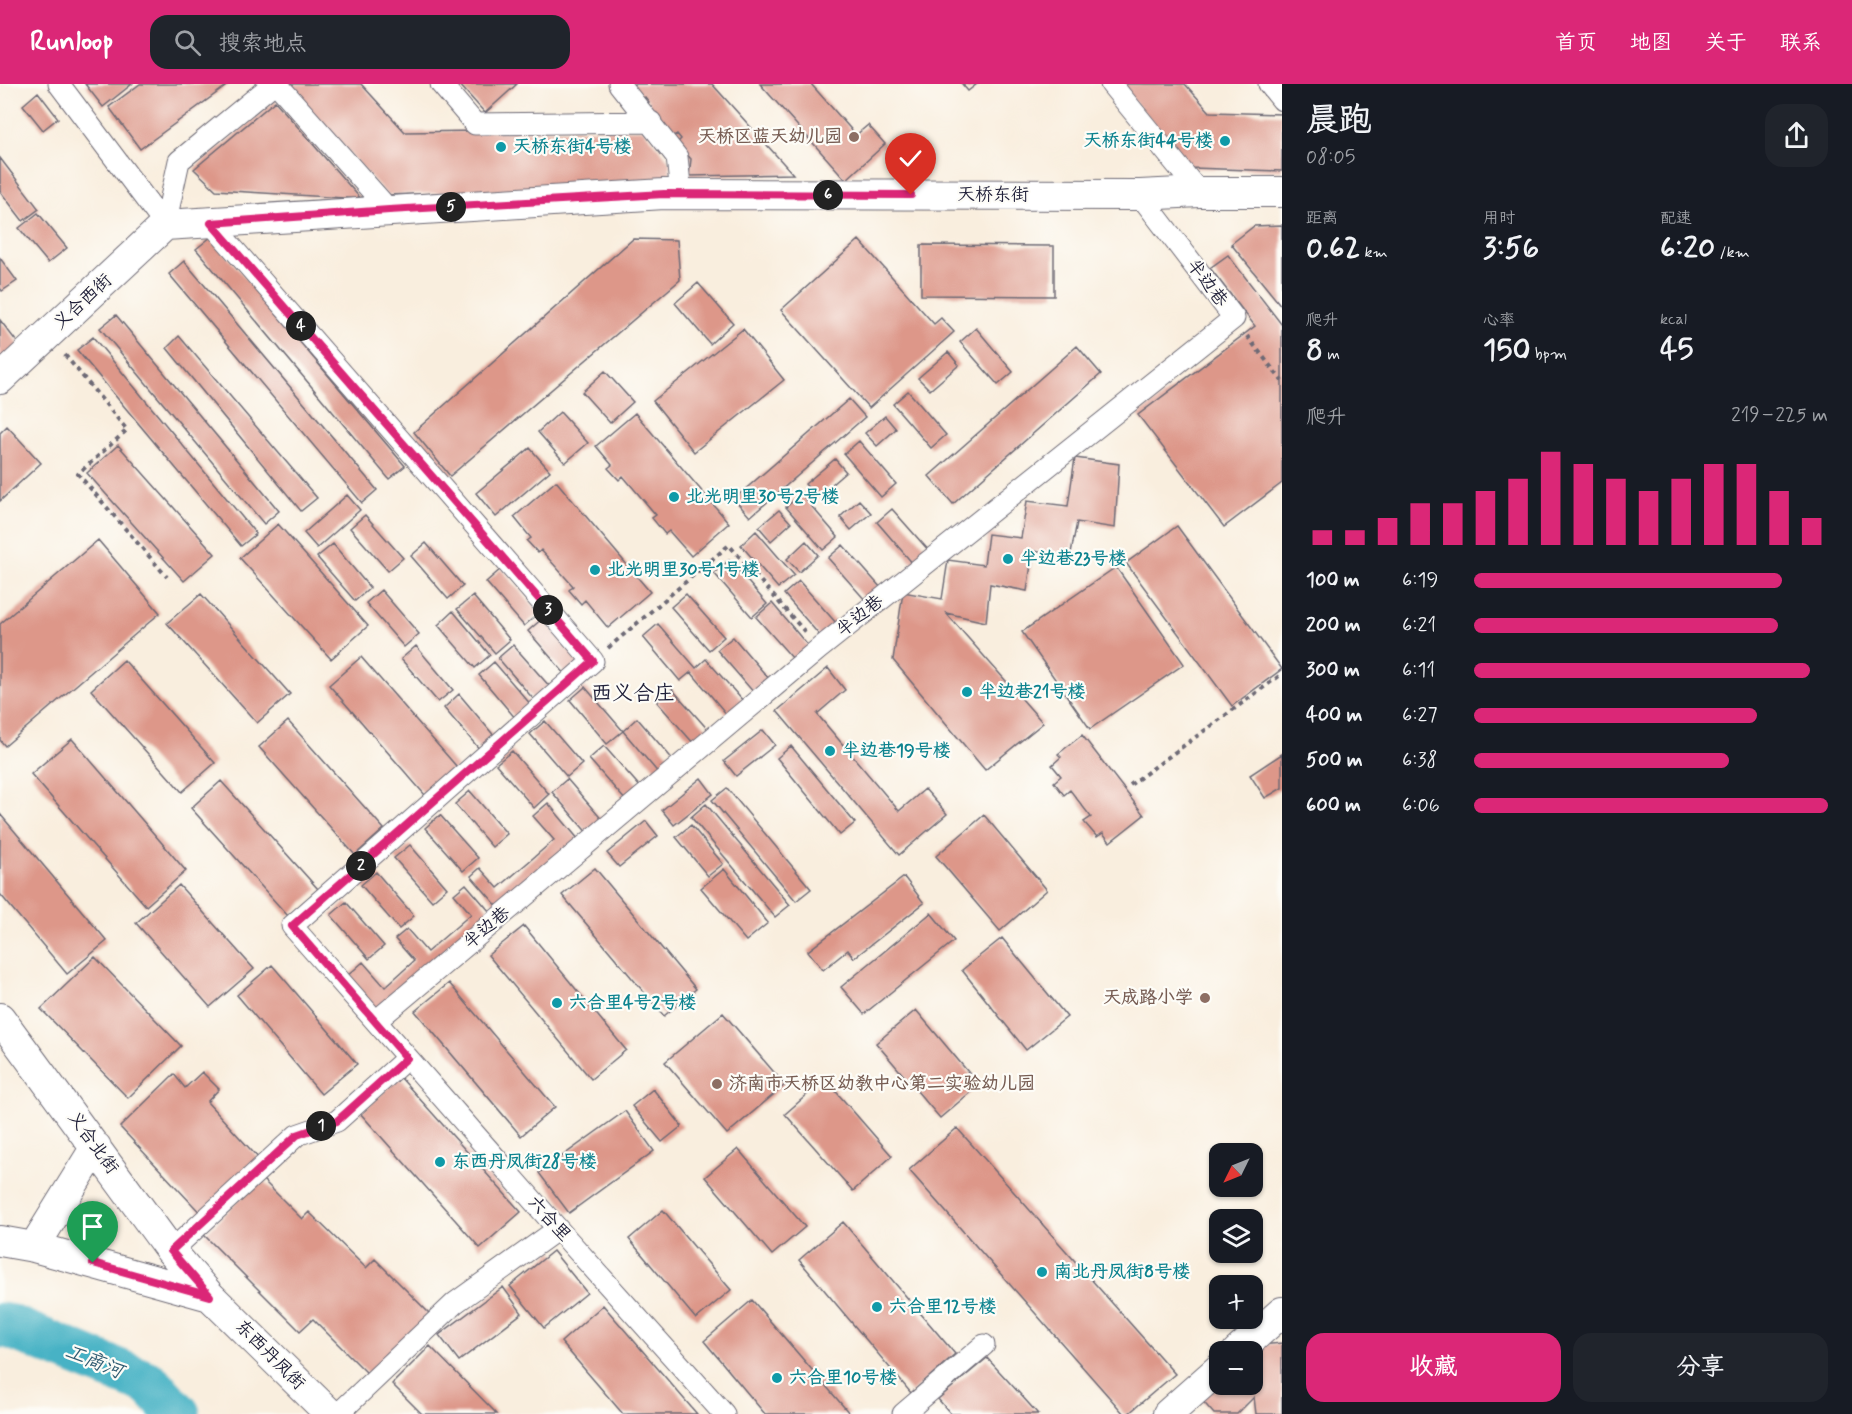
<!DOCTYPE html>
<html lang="zh">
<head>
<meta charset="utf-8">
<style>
	:root { --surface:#171b24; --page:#20242c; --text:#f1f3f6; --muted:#9ea1a6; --accent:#db2777 }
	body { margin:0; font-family:Mynerve,"LXGW WenKai TC",sans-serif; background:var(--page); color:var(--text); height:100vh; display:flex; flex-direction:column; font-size:22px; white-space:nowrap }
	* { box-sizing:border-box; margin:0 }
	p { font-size:20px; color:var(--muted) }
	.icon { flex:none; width:33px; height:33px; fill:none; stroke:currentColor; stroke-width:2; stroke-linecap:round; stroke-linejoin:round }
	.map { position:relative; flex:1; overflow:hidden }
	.panel { display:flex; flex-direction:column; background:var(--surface); width:570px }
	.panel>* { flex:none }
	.needle { width:39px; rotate:227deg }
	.buttons { position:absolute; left:1209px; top:1059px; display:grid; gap:12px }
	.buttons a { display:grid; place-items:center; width:54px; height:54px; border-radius:12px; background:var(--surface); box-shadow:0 2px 4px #0004; font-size:30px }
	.pin { position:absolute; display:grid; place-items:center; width:51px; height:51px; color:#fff; margin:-62px -26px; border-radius:50% 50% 50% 0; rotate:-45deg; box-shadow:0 0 6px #0007 }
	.pin .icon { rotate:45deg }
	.km { position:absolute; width:30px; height:30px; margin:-15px; border-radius:50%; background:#222; color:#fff; font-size:16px; line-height:30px; text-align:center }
	.round { display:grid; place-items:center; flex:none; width:63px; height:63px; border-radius:18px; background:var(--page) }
	.overview { display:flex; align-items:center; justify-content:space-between; height:102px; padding:0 24px }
	h1 { font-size:33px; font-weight:800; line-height:45px }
	.metrics { display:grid; grid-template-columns:repeat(3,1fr); gap:9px; height:102px; padding:6px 24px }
	.metrics div { display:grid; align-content:center }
	.metrics b { font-size:30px; font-weight:800 }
	.metrics small { font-size:16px; font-weight:400 }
	.metrics p { font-size:16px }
	.chart { height:168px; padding:12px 24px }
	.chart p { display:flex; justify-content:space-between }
	.chart svg { width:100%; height:108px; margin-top:6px; stroke:var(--accent); stroke-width:6 }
	.action { display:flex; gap:12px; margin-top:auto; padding:12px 24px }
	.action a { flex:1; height:69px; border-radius:18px; background:var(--accent); color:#fff; font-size:24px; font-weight:800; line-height:69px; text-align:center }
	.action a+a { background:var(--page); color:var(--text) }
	ul { padding:0 24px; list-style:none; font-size:20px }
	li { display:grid; grid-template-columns:96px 72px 1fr; align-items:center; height:45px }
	li i { height:15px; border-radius:8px; background:var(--accent) }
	header { display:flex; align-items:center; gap:36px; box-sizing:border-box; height:84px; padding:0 30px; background:var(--accent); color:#fff }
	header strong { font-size:28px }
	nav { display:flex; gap:33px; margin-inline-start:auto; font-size:21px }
	.search { width:420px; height:54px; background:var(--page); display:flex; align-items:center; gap:15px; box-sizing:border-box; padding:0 21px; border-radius:18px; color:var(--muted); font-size:22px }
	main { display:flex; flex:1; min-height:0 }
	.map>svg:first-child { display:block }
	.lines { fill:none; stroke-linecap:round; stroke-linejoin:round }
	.river { stroke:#47b2c5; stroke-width:45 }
	.building { fill:#dd9789 }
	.street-casing { stroke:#6d6974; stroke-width:23 }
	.secondary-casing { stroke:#6d6974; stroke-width:32 }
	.path { stroke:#6d6974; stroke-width:4; stroke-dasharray:4.5 4.5; stroke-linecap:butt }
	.street { stroke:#fff; stroke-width:21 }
	.secondary { stroke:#fff; stroke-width:30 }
	.route-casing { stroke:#fff; stroke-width:12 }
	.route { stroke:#db2777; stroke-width:8 }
	.education-dot { fill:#8d6e63; stroke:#fdfcf7; stroke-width:2 }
	.culture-dot { fill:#0f9aa8; stroke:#fdfcf7; stroke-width:2 }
	.labels { text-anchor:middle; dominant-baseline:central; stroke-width:4.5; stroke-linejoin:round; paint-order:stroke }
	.education-label { font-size:18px; font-weight:bold; fill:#785e54; stroke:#fdfcf7; text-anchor:end }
	.culture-label { font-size:18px; font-weight:bold; fill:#0d838f; stroke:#fdfcf7; text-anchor:start }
	.street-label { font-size:18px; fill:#22223b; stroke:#fdfcf7 }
	.water-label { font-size:20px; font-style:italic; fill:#315c72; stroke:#fdfcf7 }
	.quarter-label { font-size:21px; fill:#22223b; stroke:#fdfcf7 }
</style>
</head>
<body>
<header>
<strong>Runloop</strong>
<div class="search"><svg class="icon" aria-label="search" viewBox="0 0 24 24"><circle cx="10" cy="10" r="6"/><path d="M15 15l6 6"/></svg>搜索地点</div>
<nav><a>首页</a><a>地图</a><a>关于</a><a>联系</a></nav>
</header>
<main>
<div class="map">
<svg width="1282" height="1330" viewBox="0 0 1282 1330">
	<rect width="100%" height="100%" fill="#fdfcf7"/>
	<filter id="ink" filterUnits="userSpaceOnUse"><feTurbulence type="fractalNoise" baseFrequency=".0167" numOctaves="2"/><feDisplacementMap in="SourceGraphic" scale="12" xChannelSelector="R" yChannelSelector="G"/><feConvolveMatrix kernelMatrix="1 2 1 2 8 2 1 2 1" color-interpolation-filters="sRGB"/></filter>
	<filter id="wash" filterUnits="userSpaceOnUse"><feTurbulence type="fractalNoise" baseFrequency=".008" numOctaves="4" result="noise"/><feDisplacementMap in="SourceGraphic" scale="24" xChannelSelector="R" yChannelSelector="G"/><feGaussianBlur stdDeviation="1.35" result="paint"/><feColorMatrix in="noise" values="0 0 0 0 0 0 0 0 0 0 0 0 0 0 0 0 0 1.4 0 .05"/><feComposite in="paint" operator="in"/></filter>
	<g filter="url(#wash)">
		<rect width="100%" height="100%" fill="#f9eede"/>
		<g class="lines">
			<path class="river" d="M0 1241 11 1243 150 1300 178 1330"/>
		</g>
		<g id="blocks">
			<path class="building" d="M85 0H132L103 23Z
				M140 0H229L140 65 109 23Z
				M291 0H361L405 48 643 45 670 78 671 101 387 111 288 2Z
				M459 0H517L485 29Z
				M625 0H712L793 90 689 92 691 75 677 59 681 55 677 50 672 53 645 22 649 18 645 13 641 18Z
				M760 0H811L856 51 868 41 885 60 846 96Z
				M962 0H977L968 7Z
				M1119 0H1185L1210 28 1282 30V87L1192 84Z
				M38 8 58 34 43 46 23 21Z
				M275 17 361 115 216 106 194 85Z
				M0 74 39 125 23 137 0 107Z
				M38 129 67 164 48 179 19 144Z
				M1282 141V223L1231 160 1254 142Z
				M211 153 405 382 389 395 196 165Z
				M633 155 677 156 680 196 450 392 414 348Z
				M859 156 934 240 941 234 954 248 869 324 781 226Z
				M921 161 1054 162V212L921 211Z
				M1228 171 1282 241V399L1224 443 1138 331 1255 242 1210 184Z
				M0 174 17 197 2 207 0 204Z
				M184 177 377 406 362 419 169 190Z
				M698 199 733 239 710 260 675 219Z
				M116 231 279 427 264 440 100 244Z
				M0 236 20 262 0 277Z
				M976 244 1013 288 998 301 960 258Z
				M743 245 784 296 694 368 653 317Z
				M179 252 317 414 301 427 167 264Z
				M93 253 256 450 241 462 77 266Z
				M1077 262 1101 290 953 420 929 392Z
				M948 268 959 281 930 306 918 294Z
				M605 287 633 318 610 339 582 308Z
				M908 307 946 351 931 364 893 320Z
				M849 315 865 333 750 433 734 415Z
				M560 328 588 359 565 379 538 348Z
				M635 329 729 439 691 472 669 447 665 450 652 434 656 431 623 392 619 396 608 384 612 381 596 362Z
				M885 332 896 345 877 362 865 349Z
				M7 342 41 379 0 417V349Z
				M859 357 896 400 881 413 844 370Z
				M118 361 215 470 184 497 87 389Z
				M530 364 550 387 496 433 476 409Z
				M1075 374 1119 380 1115 444 1077 438 1070 474 1033 467 1027 507 990 500 986 538 946 529 1043 639 985 686 893 576 903 508 942 515 948 476 984 481 988 450 1021 454 1027 417 1068 422Z
				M835 375 846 388 817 413 805 400Z
				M556 397 650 508 608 544 585 516 581 520 569 506 573 502 541 466 538 469 527 457 531 454 514 433Z
				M801 410 838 453 823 466 786 423Z
				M347 411 360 426 317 464 304 449Z
				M859 416 871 429 851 446 840 433Z
				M892 425 930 468 914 481 877 438Z
				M779 426 791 439 771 457 759 443Z
				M365 431 403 474 388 487 350 444Z
				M278 440 368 542 331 575 240 474Z
				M1177 442 1282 585 1232 622 1126 479Z
				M756 447 794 491 778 504 741 461Z
				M98 456 160 529 5 662 0 656V540Z
				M806 457 818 471 799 488 787 475Z
				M426 459 463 502 448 515 411 472Z
				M333 460 370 504 355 517 317 473Z
				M843 461 881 504 866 517 828 474Z
				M729 476 767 520 752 533 714 489Z
				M1116 483 1184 580 1090 645 1022 548Z
				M501 485 539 529 524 542 486 498Z
				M799 497 837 540 821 553 784 510Z
				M381 506 419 550 404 563 366 519Z
				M201 510 290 610 257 639 167 539Z
				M686 510 724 553 709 566 671 523Z
				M473 512 510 556 495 569 457 525Z
				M772 519 809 563 794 576 756 533Z
				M453 527 490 571 475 584 438 541Z
				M543 534 581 578 566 591 528 547Z
				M658 540 696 584 706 575 744 618 728 632 691 588 680 597 643 553Z
				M733 553 770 596 755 610 717 566Z
				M513 561 551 604 535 617 498 574Z
				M416 562 453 606 438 618 401 575Z
				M361 573 457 683 425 711 329 601Z
				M124 576 215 679 182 708 91 606Z
				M494 578 532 622 516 635 479 591Z
				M828 584 845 606 817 630 899 727 925 705 947 730 899 771 777 627Z
				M585 603 623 647 607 660 570 616Z
				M672 605 710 648 695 661 657 618Z
				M459 610 496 654 481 667 444 624Z
				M637 634 675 678 660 691 623 647Z
				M288 637 384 745 355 771 259 663Z
				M545 637 582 680 567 693 530 650Z
				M763 646 775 661 736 692 724 677Z
				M1082 651 1144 731 1110 758 1103 749 1097 753 1084 738 1091 733 1070 706 1064 711 1054 698 1061 692 1052 681 1061 673 1058 670Z
				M72 655 186 787 146 822 31 690Z
				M604 662 642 705 627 718 589 675Z
				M791 662 855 739 840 751 777 674Z
				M512 667 549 710 534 724 496 680Z
				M1282 670V704L1265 714 1250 691Z
				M701 694 713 710 674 741 662 726Z
				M567 695 604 738 589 751 552 708Z
				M221 697 318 805 288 832 191 724Z
				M727 704 811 805 796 817 712 716Z
				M470 707 507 750 492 763 455 720Z
				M548 719 579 756 499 824 471 792 480 784 498 804 554 756 533 732Z
				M706 720 790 821 775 833 691 733Z
				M0 730 107 857 67 890 0 810Z
				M440 731 478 774 463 787 425 744Z
				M984 731 1047 806 1000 847 936 772Z
				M646 737 658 752 619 783 607 769Z
				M691 741 723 780 708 792 676 753Z
				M410 761 447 804 432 817 394 774Z
				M595 784 696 905 664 932 562 811Z
				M724 785 768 839 746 857 701 804Z
				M376 788 414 832 399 845 361 801Z
				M904 793 924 819 854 874 848 866 823 886 808 867Z
				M466 800 490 828 376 928 346 893 363 878 385 903 414 877 395 855 407 845 427 868 471 830 454 810Z
				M179 801 254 885 210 923 136 839Z
				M346 818 384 862 369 875 331 831Z
				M931 829 954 857 864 930 841 903Z
				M524 842 626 966 591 995 488 871Z
				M1002 854 1067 933 1026 966 962 886Z
				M95 873 181 962 128 1014 41 925Z
				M272 881 357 980 321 1010 237 911Z
				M449 899 555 1023 521 1052 415 927Z
				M916 926 979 1001 940 1034 876 959Z
				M723 929 785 1001 727 1050 665 978Z
				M202 988 219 1005 207 1018 262 1078 205 1134 120 1043 174 990 185 1004Z
				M400 993 521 1128 480 1164 360 1029Z
				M825 995 892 1072 853 1107 785 1030Z
				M653 1005 682 1042 662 1058 632 1022Z
				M625 1027 654 1067 569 1129 539 1089Z
				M957 1044 1175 1290 1128 1330H1124L909 1086Z
				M738 1065 805 1143 772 1171 705 1093Z
				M261 1094 302 1135 309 1128 366 1184 375 1175 431 1231 370 1292 313 1235 300 1247 204 1151Z
				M663 1126 731 1206 696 1235 629 1155Z
				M843 1138 955 1270 911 1309 799 1176Z
				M553 1167 587 1209 544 1244 510 1202Z
				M503 1203 522 1229 459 1277 439 1251Z
				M752 1216 850 1330H765L704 1257Z
				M603 1221 697 1330H623L561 1258Z
				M1282 1259V1330H1256L1254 1313 1237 1330H1214L1200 1314 1220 1300H1252V1268L1261 1261Z
				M430 1262 497 1330H422L392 1300Z
				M987 1274 1020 1310 1038 1330H951L938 1315Z"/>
		</g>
	</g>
	<g filter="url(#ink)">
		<use href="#blocks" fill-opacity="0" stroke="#6d6974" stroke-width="1.5"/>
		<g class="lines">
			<defs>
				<path id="street" d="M59 0 165 141
					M277 0 389 126
					M441 0 475 40 651 38
					M619 0 677 73 681 110
					M1111 0 1199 108
					M1269 0 1282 16
					M211 139 593 577 292 842 558 1145 724 1330
					M165 141 179 77 273 0
					M376 937 820 564 1234 234 1140 111
					M171 1167 297 1051 337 1037 407 974
					M338 1330 455 1219 558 1145
					M903 1330 984 1261"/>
				<path id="secondary" d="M0 295 165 141 664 110 1140 111 1199 108H1282
					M0 934 171 1167 210 1212 330 1330
					M0 1157 34 1163 210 1212
					M34 1163 96 1063
					M1237 1268 1282 1228
					M1168 1330 1220 1284"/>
			</defs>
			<use href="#street" class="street-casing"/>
			<use href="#secondary" class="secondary-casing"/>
			<path class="path" d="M1247 252 1282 297
				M65 271 127 346 78 390 167 493
				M608 564 729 461 805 548
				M1130 701 1282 590"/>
			<use href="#street" class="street"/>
			<use href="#secondary" class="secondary"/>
		</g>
	</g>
	<g class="lines" filter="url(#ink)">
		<defs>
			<path id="route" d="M93 1179 210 1212 171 1167 297 1051 337 1037 407 974 292 842 593 577 211 139 389 126 664 110 911 111"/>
		</defs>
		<use href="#route" class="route-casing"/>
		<use href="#route" class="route"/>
	</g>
	<g class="education-dot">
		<circle cx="854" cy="53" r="6"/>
		<circle cx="1205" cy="914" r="6"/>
		<circle cx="717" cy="1000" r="6"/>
	</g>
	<g class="culture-dot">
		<circle cx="1225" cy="57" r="6"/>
		<circle cx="501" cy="63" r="6"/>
		<circle cx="674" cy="413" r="6"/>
		<circle cx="1008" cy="475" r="6"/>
		<circle cx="595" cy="486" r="6"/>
		<circle cx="967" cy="608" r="6"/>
		<circle cx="830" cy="667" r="6"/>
		<circle cx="557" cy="919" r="6"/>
		<circle cx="440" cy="1078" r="6"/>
		<circle cx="1042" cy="1188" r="6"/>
		<circle cx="877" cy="1223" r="6"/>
		<circle cx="777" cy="1294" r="6"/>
	</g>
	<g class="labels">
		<g class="education-label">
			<text x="842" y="53">天桥区蓝天幼儿园</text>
			<text x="1193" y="914">天成路小学</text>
			<text x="729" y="1000" text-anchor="start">济南市天桥区幼教中心第二实验幼儿园</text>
		</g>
		<g class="culture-label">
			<text x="1213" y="57" text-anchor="end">天桥东街44号楼</text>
			<text x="513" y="63">天桥东街4号楼</text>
			<text x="686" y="413">北光明里30号2号楼</text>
			<text x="1020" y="475">半边巷23号楼</text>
			<text x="607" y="486">北光明里30号1号楼</text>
			<text x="979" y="608">半边巷21号楼</text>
			<text x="842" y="667">半边巷19号楼</text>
			<text x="569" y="919">六合里4号2号楼</text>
			<text x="452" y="1078">东西丹凤街28号楼</text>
			<text x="1054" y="1188">南北丹凤街8号楼</text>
			<text x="889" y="1223">六合里12号楼</text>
			<text x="789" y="1294">六合里10号楼</text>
		</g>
		<g class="street-label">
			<text x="993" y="111">天桥东街</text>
			<text transform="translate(1207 199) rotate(53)">半边巷</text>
			<text transform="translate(83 218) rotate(-43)">义合西街</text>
			<text transform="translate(860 532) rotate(-39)">半边巷</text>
			<text transform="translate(487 844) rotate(-40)">半边巷</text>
			<text transform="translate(93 1059) rotate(54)">义合北街</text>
			<text transform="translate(549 1135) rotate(48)">六合里</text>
			<text transform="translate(270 1271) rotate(45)">东西丹凤街</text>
		</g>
		<g class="water-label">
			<text transform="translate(94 1278) rotate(22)">工商河</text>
		</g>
		<g class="quarter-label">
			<text x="633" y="610">西义合庄</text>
		</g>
	</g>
</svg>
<div class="buttons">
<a><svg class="needle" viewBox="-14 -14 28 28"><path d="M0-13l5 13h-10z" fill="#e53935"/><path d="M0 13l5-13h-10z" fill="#9ea1a6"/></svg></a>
<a><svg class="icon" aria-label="layers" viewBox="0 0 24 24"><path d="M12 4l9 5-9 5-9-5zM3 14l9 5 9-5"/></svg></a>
<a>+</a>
<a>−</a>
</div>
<div class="pin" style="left:93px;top:1179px;background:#1e9e55"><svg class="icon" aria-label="arrive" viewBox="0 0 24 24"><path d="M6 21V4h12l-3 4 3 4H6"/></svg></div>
<div class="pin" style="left:911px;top:111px;background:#d93025"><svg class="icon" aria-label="check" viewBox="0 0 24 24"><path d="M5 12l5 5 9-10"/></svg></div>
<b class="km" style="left:321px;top:1042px">1</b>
<b class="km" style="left:361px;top:782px">2</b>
<b class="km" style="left:548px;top:526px">3</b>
<b class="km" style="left:301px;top:242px">4</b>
<b class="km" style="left:451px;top:123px">5</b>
<b class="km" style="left:828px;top:111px">6</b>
</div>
<section class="panel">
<div class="overview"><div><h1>晨跑</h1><p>08:05</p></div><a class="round"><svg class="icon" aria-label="share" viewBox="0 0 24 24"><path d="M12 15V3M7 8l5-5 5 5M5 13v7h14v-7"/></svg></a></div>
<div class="metrics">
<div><p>距离</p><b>0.62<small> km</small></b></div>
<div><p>用时</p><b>3:56</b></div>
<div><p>配速</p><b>6:20<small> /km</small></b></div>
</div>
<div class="metrics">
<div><p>爬升</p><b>8<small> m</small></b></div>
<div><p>心率</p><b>150<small> bpm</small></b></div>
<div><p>kcal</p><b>45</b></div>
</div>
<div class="chart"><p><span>爬升</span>219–225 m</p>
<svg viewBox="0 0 160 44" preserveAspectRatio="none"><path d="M5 44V38M15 44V38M25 44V33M35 44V27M45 44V27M55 44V22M65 44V17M75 44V6M85 44V11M95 44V17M105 44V22M115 44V17M125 44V11M135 44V11M145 44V22M155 44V33"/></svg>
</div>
<ul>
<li><b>100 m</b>6:19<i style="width:87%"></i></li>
<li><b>200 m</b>6:21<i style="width:86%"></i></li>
<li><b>300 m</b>6:11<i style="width:95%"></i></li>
<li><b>400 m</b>6:27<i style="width:80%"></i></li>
<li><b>500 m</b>6:38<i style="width:72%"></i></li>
<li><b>600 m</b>6:06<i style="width:100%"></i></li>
</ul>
<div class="action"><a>收藏</a><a>分享</a></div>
</section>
</main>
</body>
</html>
